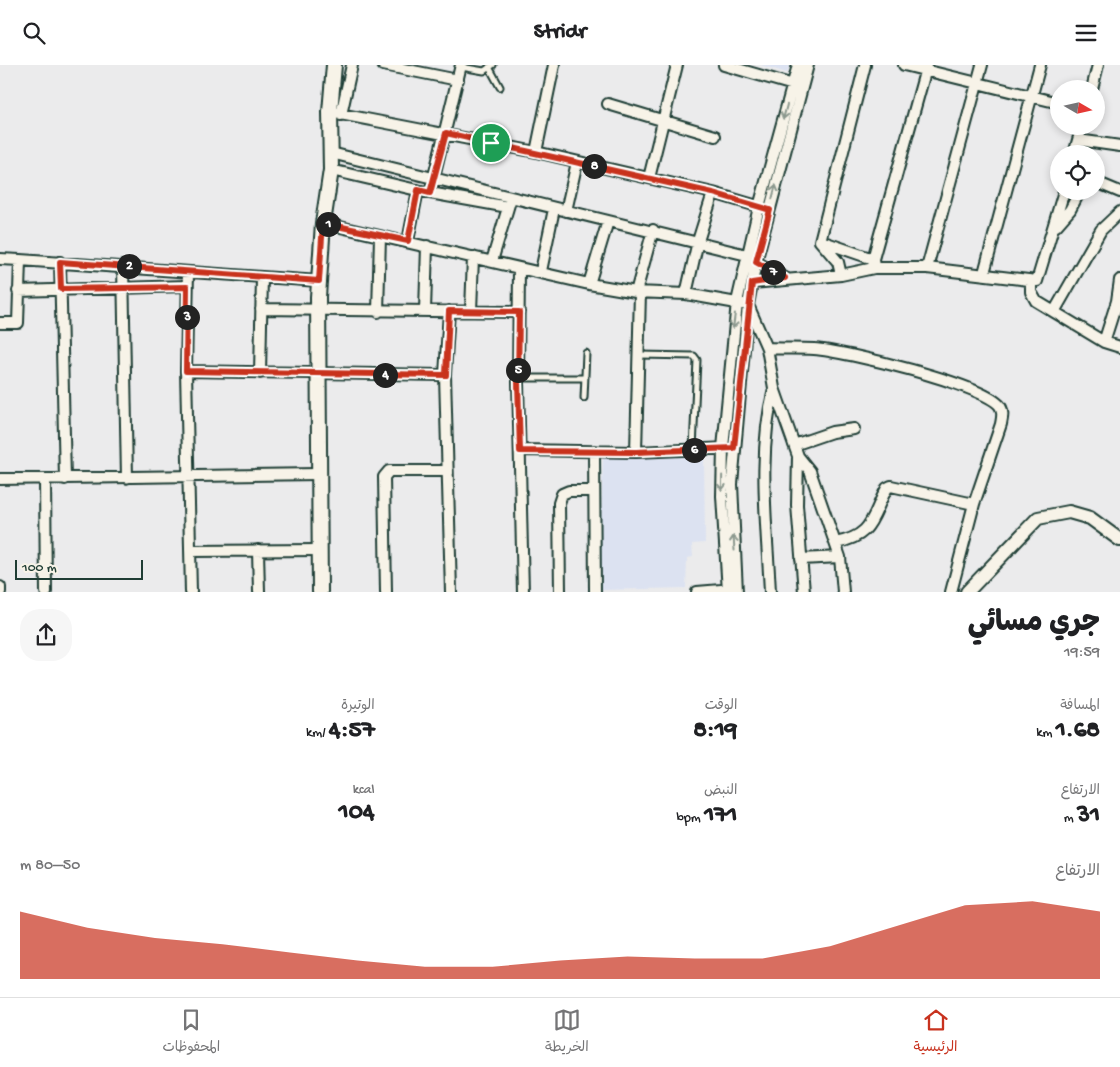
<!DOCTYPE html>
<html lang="ar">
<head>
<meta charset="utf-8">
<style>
	:root { --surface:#fff; --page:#f6f6f6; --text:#202124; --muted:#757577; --line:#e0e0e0; --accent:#c8321e }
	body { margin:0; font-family:"Gochi Hand","Playpen Sans Arabic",sans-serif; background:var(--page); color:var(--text); direction:rtl; height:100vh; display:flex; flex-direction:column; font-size:19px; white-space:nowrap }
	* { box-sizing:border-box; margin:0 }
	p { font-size:16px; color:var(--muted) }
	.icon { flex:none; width:28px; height:28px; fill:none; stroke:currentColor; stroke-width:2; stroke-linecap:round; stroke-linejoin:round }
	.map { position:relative; height:527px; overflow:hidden; direction:ltr }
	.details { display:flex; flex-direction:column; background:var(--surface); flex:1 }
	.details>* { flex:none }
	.needle { width:32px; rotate:99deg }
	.controls { position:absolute; left:1050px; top:15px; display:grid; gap:10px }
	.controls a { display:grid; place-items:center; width:55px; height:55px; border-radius:50%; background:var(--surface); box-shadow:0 2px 8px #0003; font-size:25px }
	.scale { position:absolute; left:15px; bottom:12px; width:128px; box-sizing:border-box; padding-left:5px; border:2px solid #1f3d34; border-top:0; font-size:14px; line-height:18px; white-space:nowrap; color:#1f3d34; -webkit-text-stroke:4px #f7f3e8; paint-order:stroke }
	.pin { position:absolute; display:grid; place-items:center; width:42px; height:42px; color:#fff; margin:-21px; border:2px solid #fff; border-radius:50%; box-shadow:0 1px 5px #0007 }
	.km { position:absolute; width:25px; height:25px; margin:-12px; border-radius:50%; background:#222; color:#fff; font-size:14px; line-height:25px; text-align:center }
	.round { display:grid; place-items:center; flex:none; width:52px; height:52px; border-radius:20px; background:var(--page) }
	.headline { display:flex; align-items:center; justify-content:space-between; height:85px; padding:0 20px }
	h1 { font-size:28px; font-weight:800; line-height:38px }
	.stats { display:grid; grid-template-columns:repeat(3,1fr); gap:8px; height:85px; padding:5px 20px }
	.stats div { display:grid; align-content:center }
	.stats b { font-size:25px; font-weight:800 }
	.stats small { font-size:14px; font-weight:400 }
	.stats p { font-size:14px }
	.chart { height:140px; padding:10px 20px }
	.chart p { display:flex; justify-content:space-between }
	.chart svg { width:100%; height:90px; margin-top:5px; fill:var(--accent); opacity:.7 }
	header { display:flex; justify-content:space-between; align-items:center; height:65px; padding:0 20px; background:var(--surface); font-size:22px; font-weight:800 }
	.tab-bar { display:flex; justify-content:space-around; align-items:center; height:70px; border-top:1px solid var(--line); background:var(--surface); font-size:14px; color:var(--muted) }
	.tab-bar a { display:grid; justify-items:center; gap:2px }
	.tab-bar .current { color:var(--accent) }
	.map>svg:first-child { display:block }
	.built { fill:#dce2f1 }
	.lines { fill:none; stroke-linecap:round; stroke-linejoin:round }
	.service-casing { stroke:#1f3d34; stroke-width:9 }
	.minor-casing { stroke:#1f3d34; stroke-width:14 }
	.tertiary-casing { stroke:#1f3d34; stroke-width:16 }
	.secondary-casing { stroke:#1f3d34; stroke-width:18 }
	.service { stroke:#f7f3e8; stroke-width:5 }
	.minor { stroke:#f7f3e8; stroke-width:10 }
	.tertiary { stroke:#f7f3e8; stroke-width:12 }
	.secondary { stroke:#f7f3e8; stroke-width:14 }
	.oneway { stroke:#8b988e }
	.route-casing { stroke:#fff; stroke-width:10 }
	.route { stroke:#c8321e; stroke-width:6 }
</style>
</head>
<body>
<header><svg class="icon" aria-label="menu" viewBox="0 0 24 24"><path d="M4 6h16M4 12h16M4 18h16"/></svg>Stridr<svg class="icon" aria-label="search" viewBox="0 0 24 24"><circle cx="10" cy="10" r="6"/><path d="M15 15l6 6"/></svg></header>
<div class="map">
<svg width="1120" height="527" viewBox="0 0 1120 527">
	<rect width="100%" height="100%" fill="#ebebec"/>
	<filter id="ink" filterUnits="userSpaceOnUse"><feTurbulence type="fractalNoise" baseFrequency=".02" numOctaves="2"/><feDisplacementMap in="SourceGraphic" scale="10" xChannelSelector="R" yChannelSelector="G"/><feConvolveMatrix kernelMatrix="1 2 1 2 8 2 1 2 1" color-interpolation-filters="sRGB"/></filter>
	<g filter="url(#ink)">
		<path class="built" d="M761 0H790L787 8Z
			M704 391 705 478 692 479 693 492 687 493 686 523 599 525 603 392Z"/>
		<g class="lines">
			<defs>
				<path id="service" d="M461 2 484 6 493 0
					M489 2 500 22
					M640 290 694 291 697 295 693 384
					M518 313H584
					M584 333 586 288"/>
				<path id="minor" d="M383 0 458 15
					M724 0 797 21
					M904 0 1059 38
					M1092 24 1098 0
					M608 39 715 71
					M330 47 536 87 713 128 764 143
					M341 50 352 0
					M1078 75 1120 81
					M536 87 554 0
					M331 88 747 190
					M1074 89 1082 61
					M331 105 430 128 508 142
					M649 113 677 0
					M1096 117 1120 127
					M430 128 461 0
					M566 146 577 97
					M323 158 589 219 636 227 686 229 748 240 767 283 774 323 798 391 797 440 804 527
					M1056 161 1070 145 1080 126
					M408 176 418 125
					M821 176 873 194
					M0 194 20 195
					M492 196 510 136
					M60 197 65 414
					M756 197 785 213
					M123 201 127 413
					M519 203 518 317 523 527
					M874 203 873 194 927 0
					M927 203 982 0
					M541 206 554 144
					M188 207 186 306 191 527
					M984 208 1040 0
					M841 210 838 197 820 176 865 0
					M1031 217V227L1036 236 1104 277 1120 282
					M752 218 841 210 874 203H927L1037 216 1064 126
					M589 219 608 156
					M18 226 187 221
					M636 227 653 165
					M686 229 698 176 713 128
					M261 244 519 247
					M425 246 427 181
					M449 246 445 310 451 527
					M471 246 473 192
					M378 247 380 171
					M1054 247 1101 165 1120 147
					M0 258H18L20 195 319 216
					M1104 277 1117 236 1120 215
					M767 283C783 284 798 283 814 284 844 286 983 319 1000 341 1004 347 1002 353 1001 359L974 439 951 527
					M186 306 445 310
					M260 308 262 212
					M794 380 832 367 854 364
					M520 385 636 387 728 383
					M594 386 595 527
					M636 387 640 227
					M798 391 810 406 840 492
					M0 414 318 409
					M45 415 46 527
					M835 478C874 471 871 452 887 423L891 421 974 439
					M258 485 259 527
					M190 486 319 485
					M801 494 840 492 843 527
					M0 522V527
					M386 527 384 412 389 406H447
					M560 527 559 438 562 429 569 426H594
					M697 527 733 524
					M728 527 722 431 723 383 737 237 759 142 798 0
					M737 527 732 419 748 240 756 197 808 0
					M770 527C767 461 757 389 774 324"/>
				<path id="tertiary" d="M967 527 1038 453 1069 447 1090 453 1120 475"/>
				<path id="secondary" d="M320 527 318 232 323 158 331 105 330 47 334 0"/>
			</defs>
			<use href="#service" class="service-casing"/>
			<use href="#minor" class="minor-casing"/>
			<use href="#tertiary" class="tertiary-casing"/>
			<use href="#secondary" class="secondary-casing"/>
			<use href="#service" class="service"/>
			<use href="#minor" class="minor"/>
			<use href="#tertiary" class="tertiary"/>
			<use href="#secondary" class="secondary"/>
		</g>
		<defs><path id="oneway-shaft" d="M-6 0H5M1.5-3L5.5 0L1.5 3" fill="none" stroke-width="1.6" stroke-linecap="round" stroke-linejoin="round" transform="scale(1.25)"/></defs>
		<g class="oneway">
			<use href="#oneway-shaft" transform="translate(785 47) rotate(105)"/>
			<use href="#oneway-shaft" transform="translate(774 127) rotate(-76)"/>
			<use href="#oneway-shaft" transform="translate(734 256) rotate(97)"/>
			<use href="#oneway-shaft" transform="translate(722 418) rotate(91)"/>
			<use href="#oneway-shaft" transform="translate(734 478) rotate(-94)"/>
		</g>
	</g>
	<g class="lines" filter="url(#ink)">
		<defs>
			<path id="route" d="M446 68 713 128 770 145 756 197 785 213 752 218 734 383 636 387 520 386 518 317 519 247 449 246 446 310 186 306 187 222 61 224 60 197 319 216 323 158 408 176 418 125 430 128Z"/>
		</defs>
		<use href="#route" class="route-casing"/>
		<use href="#route" class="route"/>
	</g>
</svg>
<div class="controls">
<a><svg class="needle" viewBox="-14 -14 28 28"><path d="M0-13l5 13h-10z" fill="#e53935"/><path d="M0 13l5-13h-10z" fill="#757577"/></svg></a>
<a><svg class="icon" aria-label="locate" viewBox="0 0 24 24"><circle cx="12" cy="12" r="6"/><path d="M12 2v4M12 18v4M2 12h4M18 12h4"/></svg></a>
</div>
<div class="scale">100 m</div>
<div class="pin" style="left:491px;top:78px;background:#1e9e55"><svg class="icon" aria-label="arrive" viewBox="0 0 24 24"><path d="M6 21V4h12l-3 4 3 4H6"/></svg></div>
<b class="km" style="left:328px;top:159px">1</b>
<b class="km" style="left:129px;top:201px">2</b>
<b class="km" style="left:187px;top:252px">3</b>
<b class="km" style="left:385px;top:310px">4</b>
<b class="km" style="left:518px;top:305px">5</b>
<b class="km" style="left:694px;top:385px">6</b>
<b class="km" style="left:773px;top:207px">7</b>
<b class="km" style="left:594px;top:101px">8</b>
</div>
<section class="details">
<div class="headline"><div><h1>جري مسائي</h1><p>19:59</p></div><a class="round"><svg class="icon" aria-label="share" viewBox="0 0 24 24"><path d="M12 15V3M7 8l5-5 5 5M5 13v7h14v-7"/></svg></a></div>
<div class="stats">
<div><p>المسافة</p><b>1.68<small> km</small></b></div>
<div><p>الوقت</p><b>8:19</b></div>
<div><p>الوتيرة</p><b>4:57<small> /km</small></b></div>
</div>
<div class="stats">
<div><p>الارتفاع</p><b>31<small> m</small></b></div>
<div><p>النبض</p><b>171<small> bpm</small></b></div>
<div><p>kcal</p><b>104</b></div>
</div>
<div class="chart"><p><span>الارتفاع</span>50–80 m</p>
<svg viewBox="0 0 160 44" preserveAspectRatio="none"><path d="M0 44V11L10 19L20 24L30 27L40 31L50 35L60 38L70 38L80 35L90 33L100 34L110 34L120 28L130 18L140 8L150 6L160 11V44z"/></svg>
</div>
</section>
<nav class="tab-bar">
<a class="current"><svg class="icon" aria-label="home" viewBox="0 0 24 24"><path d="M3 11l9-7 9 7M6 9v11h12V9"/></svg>الرئيسية</a>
<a><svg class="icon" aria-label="map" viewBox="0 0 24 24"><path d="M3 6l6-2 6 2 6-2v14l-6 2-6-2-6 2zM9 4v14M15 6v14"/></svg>الخريطة</a>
<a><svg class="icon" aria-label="saved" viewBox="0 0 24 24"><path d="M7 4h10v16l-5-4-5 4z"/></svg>المحفوظات</a>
</nav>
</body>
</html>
